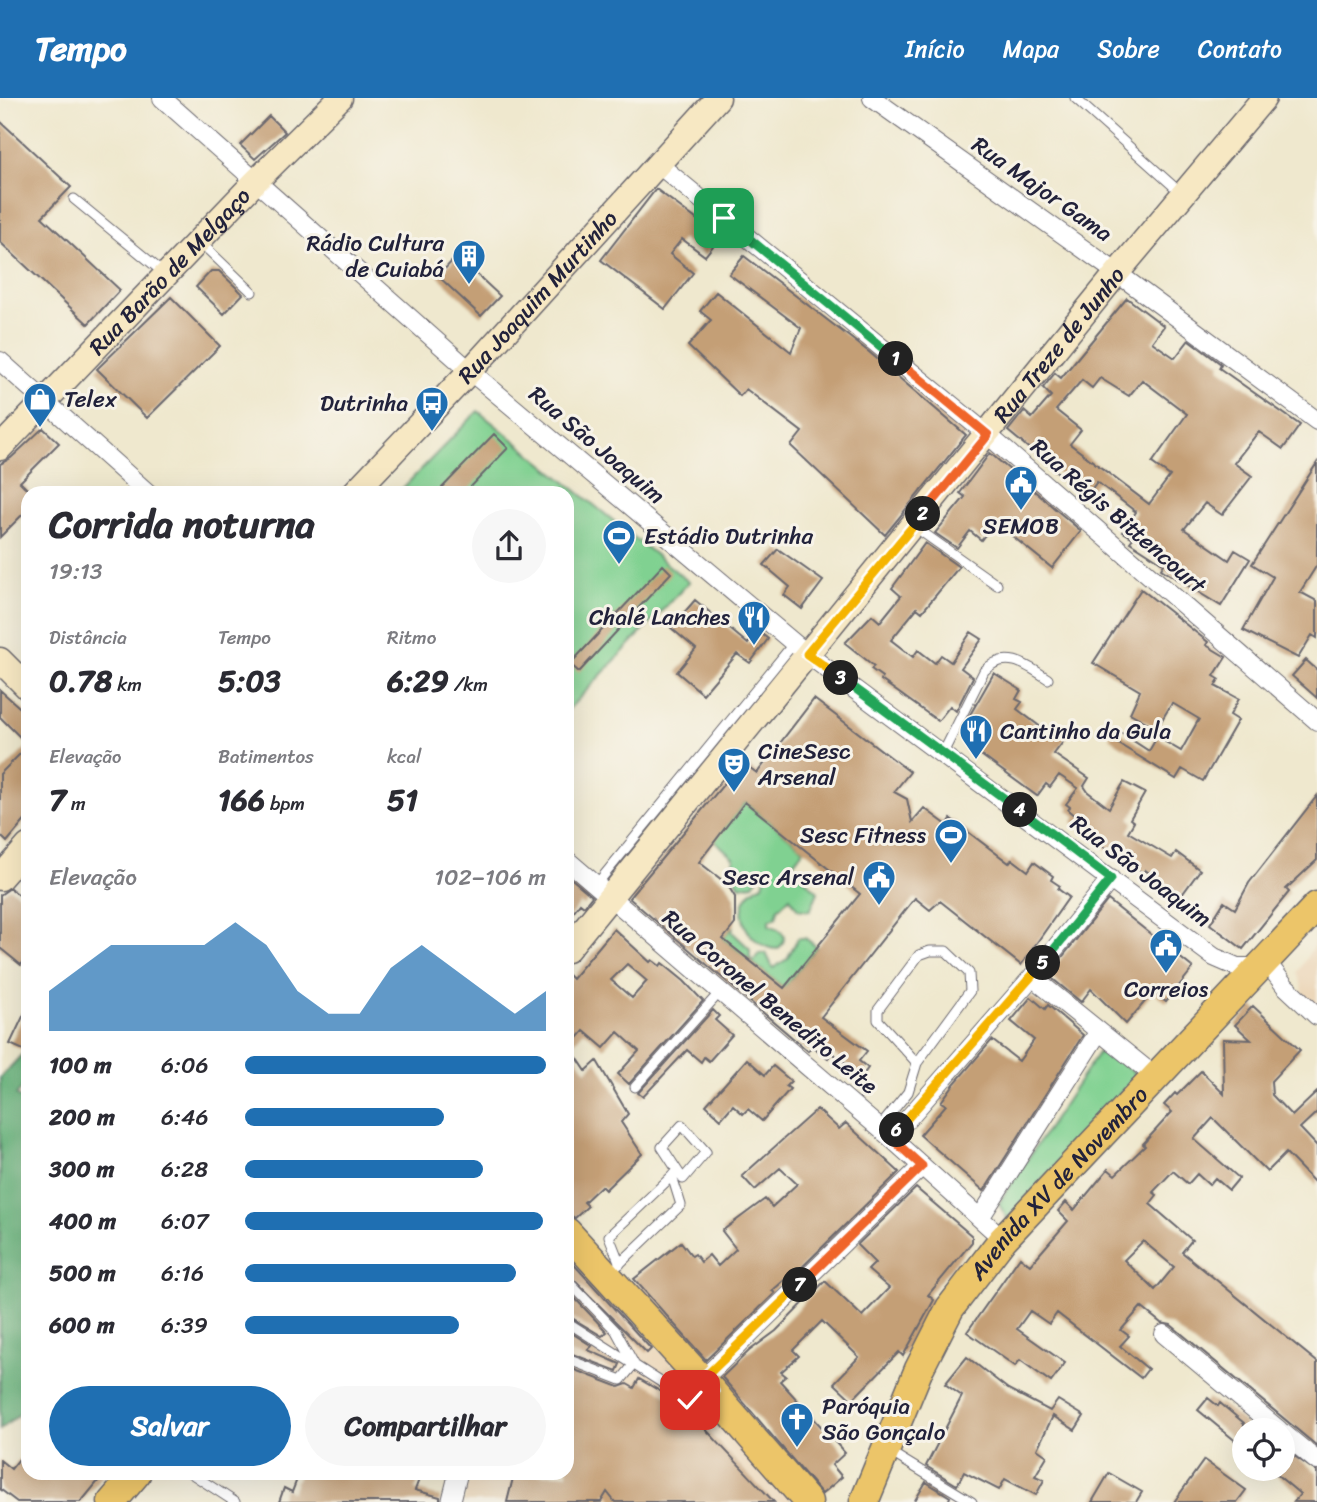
<!DOCTYPE html>
<html lang="pt">
<head>
<meta charset="utf-8">
<style>
	:root { --surface:#fff; --page:#f7f7f7; --text:#2b2b33; --muted:#7c7c81; --accent:#1f6fb2 }
	body { margin:0; font-family:Sriracha,sans-serif; background:var(--page); color:var(--text); height:100vh; display:flex; flex-direction:column; font-size:26px; white-space:nowrap }
	* { box-sizing:border-box; margin:0 }
	p { font-size:23px; color:var(--muted) }
	.icon { flex:none; width:38px; height:38px; fill:none; stroke:currentColor; stroke-width:2; stroke-linecap:round; stroke-linejoin:round }
	.map { position:relative; flex:1; overflow:hidden }
	.side { position:absolute; left:21px; top:388px; width:553px; height:994px; display:flex; flex-direction:column; background:var(--surface); border-radius:21px; box-shadow:0 7px 28px #0002 }
	.side>* { flex:none }
	.fabs { position:absolute; left:1232px; top:1320px; display:grid; gap:14px }
	.fabs a { display:grid; place-items:center; width:63px; height:63px; border-radius:50%; background:var(--surface); box-shadow:0 7px 28px #0002; font-size:35px }
	.pin { position:absolute; display:grid; place-items:center; width:60px; height:60px; color:#fff; margin:-30px; border-radius:14px; box-shadow:0 4px 10px #0006 }
	.km { position:absolute; width:35px; height:35px; margin:-18px; border-radius:50%; background:#222; color:#fff; font-size:19px; line-height:35px; text-align:center }
	.round { display:grid; place-items:center; flex:none; width:74px; height:74px; border-radius:37px; background:var(--page) }
	.summary { display:flex; align-items:center; justify-content:space-between; height:119px; padding:0 28px }
	h1 { font-size:38px; font-weight:700; line-height:52px }
	.figures { display:grid; grid-template-columns:repeat(3,1fr); gap:10px; height:119px; padding:7px 28px }
	.figures div { display:grid; align-content:center }
	.figures b { font-size:30px; font-weight:700 }
	.figures small { font-size:19px; font-weight:400 }
	.figures p { font-size:19px }
	.chart { height:196px; padding:14px 28px }
	.chart p { display:flex; justify-content:space-between }
	.chart svg { width:100%; height:126px; margin-top:7px; fill:var(--accent); opacity:.7 }
	.cta { display:flex; gap:14px; margin-top:auto; padding:14px 28px }
	.cta a { flex:1; height:80px; border-radius:42px; background:var(--accent); color:#fff; font-size:28px; font-weight:700; line-height:80px; text-align:center }
	.cta a+a { background:var(--page); color:var(--text) }
	ul { padding:0 28px; list-style:none; font-size:23px }
	li { display:grid; grid-template-columns:112px 84px 1fr; align-items:center; height:52px }
	li i { height:18px; border-radius:9px; background:var(--accent) }
	header { display:flex; align-items:center; gap:42px; box-sizing:border-box; height:98px; padding:0 35px; background:var(--accent); color:#fff }
	header strong { font-size:33px }
	nav { display:flex; gap:38px; margin-inline-start:auto; font-size:24px }
	.map>svg:first-child { display:block }
	.built { fill:#ecd7ba }
	.green { fill:#80d191; stroke:#517a66; stroke-width:2 }
	.forest { fill:#68b37b; stroke:#456a5b; stroke-width:2 }
	.building { fill:#c49f76; fill-rule:evenodd }
	.lines { fill:none; stroke-linecap:round; stroke-linejoin:round }
	.lane-casing { stroke:#6a676e; stroke-width:11 }
	.street-casing { stroke:#6a676e; stroke-width:20 }
	.secondary-casing { stroke:#6a676e; stroke-width:27 }
	.primary-casing { stroke:#6a676e; stroke-width:31 }
	.lane { stroke:#fff; stroke-width:9 }
	.street { stroke:#fff; stroke-width:18 }
	.secondary { stroke:#f7e8c3; stroke-width:24 }
	.primary { stroke:#ecc569; stroke-width:28 }
	.split-1-casing { stroke:#fff; stroke-width:14 }
	.split-2-casing { stroke:#fff; stroke-width:14 }
	.split-3-casing { stroke:#fff; stroke-width:14 }
	.split-4-casing { stroke:#fff; stroke-width:14 }
	.split-5-casing { stroke:#fff; stroke-width:14 }
	.split-6-casing { stroke:#fff; stroke-width:14 }
	.split-7-casing { stroke:#fff; stroke-width:14 }
	.split-8-casing { stroke:#fff; stroke-width:14 }
	.split-1 { stroke:#22a559; stroke-width:9 }
	.split-2 { stroke:#f0652b; stroke-width:9 }
	.split-3 { stroke:#f5b400; stroke-width:9 }
	.split-4 { stroke:#22a559; stroke-width:9 }
	.split-5 { stroke:#22a559; stroke-width:9 }
	.split-6 { stroke:#f5b400; stroke-width:9 }
	.split-7 { stroke:#f0652b; stroke-width:9 }
	.split-8 { stroke:#f5b400; stroke-width:9 }
	.labels { text-anchor:middle; dominant-baseline:central; stroke-width:6; stroke-linejoin:round; paint-order:stroke }
	.street-label { font-size:23px; fill:#22223b; stroke:#f7f3e8 }
	.poi-label { font-size:23px; fill:#22223b; stroke:#f7f3e8; text-anchor:end }
</style>
</head>
<body>
<header>
<strong>Tempo</strong>
<nav><a>Início</a><a>Mapa</a><a>Sobre</a><a>Contato</a></nav>
</header>
<div class="map">
<svg width="1317" height="1404" viewBox="0 0 1317 1404">
	<rect width="100%" height="100%" fill="#f7f3e8"/>
	<filter id="ink" filterUnits="userSpaceOnUse"><feTurbulence type="fractalNoise" baseFrequency=".0143" numOctaves="2"/><feDisplacementMap in="SourceGraphic" scale="14" xChannelSelector="R" yChannelSelector="G"/><feConvolveMatrix kernelMatrix="1 2 1 2 8 2 1 2 1" color-interpolation-filters="sRGB"/></filter>
	<filter id="wash" filterUnits="userSpaceOnUse"><feTurbulence type="fractalNoise" baseFrequency=".00686" numOctaves="4" result="noise"/><feDisplacementMap in="SourceGraphic" scale="28" xChannelSelector="R" yChannelSelector="G"/><feGaussianBlur stdDeviation="1.57" result="paint"/><feColorMatrix in="noise" values="0 0 0 0 0 0 0 0 0 0 0 0 0 0 0 0 0 1.4 0 .05"/><feComposite in="paint" operator="in"/></filter>
	<g filter="url(#wash)">
		<rect width="100%" height="100%" fill="#efe8ce"/>
		<path class="built" d="M1317 842V910L1304 897 1298 874Z
			M567 1147 794 1404H464L470 1376H567Z"/>
		<path class="green" d="M478 313 689 484 567 613V396H397Z
			M745 704 804 751 791 768 818 794 810 813 798 811 790 799 778 811 776 819 769 822V827C782 831 790 839 778 851 747 851 724 803 763 786L766 777 761 775 753 786 740 788 731 774 734 760 714 742Z
			M733 828 732 834 750 851V861L754 863 758 856 766 855 773 870 787 861 798 840H805L817 849 784 890 723 841Z
			M1105 951 1137 977 1007 1121 999 1106 1005 1095 1098 955Z"/>
		<path class="forest" d="M28 950V983L16 997 28 1006V1309L0 1332V980Z"/>
		<g id="blocks">
			<path class="building" d="M269 18 285 34 255 61 240 47Z
				M0 23 71 89 42 119 120 192 88 226 0 144Z
				M656 91 720 139 705 158 682 141 670 156 693 175 665 211 601 162Z
				M457 158 500 198 481 218 438 178Z
				M744 158 869 254 966 337 885 437 791 348 802 334 746 291 740 298 688 248 711 222 700 213 716 194 791 254 801 230 729 176Z
				M211 173H219L243 196 224 216 196 189Z
				M171 199 220 248 147 320 97 271Z
				M1127 200 1164 228 1152 244 1175 260 1189 242 1221 266 1219 270 1300 327 1283 351 1259 334 1256 337 1234 365 1252 378 1222 417 1205 405 1184 431 1229 462 1235 452 1250 461 1221 508 1161 471 1164 466 1130 444 1133 440 1123 434 1136 414 1097 384 1086 398 1008 333 1024 313 1032 320 1051 298 1043 290 1055 275 1061 280ZM1100 280 1129 298 1142 282 1187 316 1152 365 1170 378 1149 406 1070 346 1081 332 1056 312 1082 282 1092 290Z
				M43 330 59 345 20 384 28 392V411L0 439V366L11 360Z
				M494 336 508 350 464 396H436Z
				M990 355 1081 433 1052 470 995 424 981 442 970 433 957 450 935 435 965 399 960 395Z
				M1317 365V467L1300 494 1317 503V540L1312 537 1298 560 1243 532 1273 479 1252 466Z
				M925 445 959 469 922 514 917 510 891 542 913 559 918 552 935 565 941 557 951 564 971 534 982 541 961 570 973 579 956 613 950 608 938 623 881 582 882 579 871 571 874 568 845 545 872 517 880 524 901 498 892 490Z
				M778 451 823 483 802 511 784 497 790 489 764 467Z
				M663 467 671 475 579 574 570 566Z
				M1141 491 1208 544 1206 547 1226 559 1214 578 1219 581 1215 588 1239 601 1230 617 1238 622 1203 683 1182 671 1176 681 1109 640 1115 631 1149 653 1157 639 1181 653 1199 621 1172 605 1157 630 1130 615 1140 593 1093 565Z
				M695 502 748 546 757 532 768 541 750 565 737 556 703 596 677 574 696 551 671 530Z
				M1306 562 1317 572V600L1292 578Z
				M994 575 1021 592 1016 601 1022 604 1017 611 1046 633 1050 628 1066 640 1054 656 1089 680 1084 688 1088 694 1109 710 1124 684 1145 695 1130 721 1134 724 1128 734 1172 760 1176 754 1200 772 1181 798 1145 772 1143 775 1119 761 1072 724 1076 719 1068 712 1070 709 1066 706 1078 690 1059 677 1050 689 1046 686 1037 698 970 649 982 633 967 622Z
				M0 592 28 617V647L0 619Z
				M814 601 910 674 894 694 907 701 912 724 924 710 947 727 951 721 1009 765 1012 761 1028 773 1034 764 1053 778 1051 782 1060 788 1058 791 1069 799 1021 867 940 803 930 812 915 800 821 919 867 953 859 963 868 970 858 984 847 975 851 969 832 955 828 960 812 948 808 953 629 800 742 664 757 675ZM745 704 860 796 784 890 723 841 735 826V799L727 786 699 764Z
				M28 648V719L7 744 0 737V676Z
				M1317 698V762L1286 791 1289 794 1243 851 1210 826 1224 804 1235 811 1249 785Z
				M567 777 592 798 584 808 580 805 567 822Z
				M10 790 28 804V858L21 867 0 850V797Z
				M1108 802 1193 870 1166 904 1153 894 1126 926 1091 891 1081 904 1048 877Z
				M614 831 650 864 652 862 660 868 662 865 684 883 703 903 629 986 618 976 639 953 618 934 604 950 584 933 570 949 586 973 597 963 628 1016 621 1024 642 1056 605 1092 601 1088 584 1104 588 1108 575 1120 567 1115V876L572 881ZM627 866 647 883 632 900 611 882Z
				M1031 899 1045 911 1048 907 1083 937 984 1093 920 1037 946 1007 941 1004 954 986 992 942 1019 963 1034 942 1011 923Z
				M28 908V954L10 946Z
				M1253 908 1300 952 1271 983 1272 997 1292 1018 1317 994V1014L1300 1030 1317 1048V1087L1286 1055 1267 1074 1213 1020 1194 1041 1239 1080 1229 1092 1215 1080 1209 1087 1197 1076 1188 1086 1173 1073 1153 1094 1157 1097 1150 1106 1192 1142 1182 1154 1317 1264V1348L1171 1227 1161 1225 1141 1209 1121 1232 1129 1238 1120 1248 1148 1271 1141 1280 1057 1215 1049 1226 1030 1213 1017 1231 1065 1265 1051 1284 1020 1262 1015 1268 967 1234 1020 1159 1030 1167 1068 1123 1058 1113 1066 1104 1074 1112 1108 1071 1115 1077 1145 1048 1143 1046 1172 1014 1164 1007 1175 995 1177 997 1201 973 1224 996 1223 941 1251 942 1235 927ZM1143 1143 1174 1169 1155 1192 1124 1162Z
				M713 912 719 918 715 922 732 937 709 963 704 959 701 964 687 952 643 999 638 995Z
				M747 961 765 977 773 968 791 983 786 988 790 991 762 1023 748 1011 743 1016 733 1007 721 1021 706 1007Z
				M817 1011 839 1031 846 1025 899 1074 792 1179 790 1177 772 1193 775 1195 706 1262 634 1181 681 1144 692 1158 695 1156 701 1164 709 1157 718 1168 736 1151 722 1133 765 1101 772 1109 797 1086 780 1070 755 1092 742 1078Z
				M916 1090 972 1138V1144L928 1197 934 1202 903 1258 899 1254 852 1302 834 1285 859 1259 822 1223 793 1252 799 1258 781 1274 786 1278 780 1283 845 1355 832 1367 842 1379 822 1396 722 1279 749 1253 776 1233 825 1183 862 1218 889 1190 868 1172 875 1165 857 1147Z
				M567 1159 651 1251 647 1255 567 1175Z
				M567 1192 607 1234 602 1238 567 1217Z
				M567 1232 592 1248 588 1252 620 1266 617 1273 567 1254Z
				M967 1259 1008 1291 1050 1313 1058 1302 1084 1318 1075 1332 1053 1318 1037 1351 1047 1358 1035 1378 1044 1382 1036 1397 1005 1381 999 1392 964 1374 957 1387 926 1368 962 1298 945 1286Z
				M567 1269 619 1289 627 1286 634 1290 639 1281 682 1306 774 1404H615L607 1394 601 1404H507L514 1376H567Z
				M1208 1300 1218 1308 1220 1305 1244 1325V1350L1198 1312Z
				M28 1350V1376H104L81 1404H17L0 1391V1362L11 1371Z
				M1283 1350 1317 1374V1404H1294L1300 1396 1269 1370H1283Z
				M1204 1362 1246 1392 1237 1404H1174Z
				M1109 1375 1142 1394 1136 1404H1092Z
				M299 1376H421L415 1392 440 1399V1404H279L284 1390 292 1394Z
				M926 1384 950 1399 948 1404H914Z"/>
		</g>
	</g>
	<g filter="url(#ink)">
		<use href="#blocks" fill-opacity="0" stroke="#6a676e" stroke-width="2"/>
		<g class="lines">
			<defs>
				<path id="lane" d="M1075 0 1181 95
					M74 101 165 176
					M200 144 252 194
					M915 429 997 487
					M943 655 984 573C1005 551 1027 567 1048 581
					M596 787 794 545
					M635 989 720 894
					M879 1030 908 994 917 965 878 922V912L919 857 930 853H946L969 875 970 893 917 965
					M620 1166 609 1138 672 1078
					M611 1174 681 1107 672 1078 677 1072 662 1049 682 1027 706 1054 683 1081 677 1072
					M567 1182 616 1233 634 1266 621 1282 567 1261
					M567 1224 689 1302 699 1304 711 1296
					M890 1354 972 1404
					M192 1376 235 1404"/>
				<path id="street" d="M162 0 470 273 807 556 1214 859 1237 869H1259
					M872 0 1117 175 1317 323
					M658 66 988 337 1317 623
					M0 263 149 396
					M567 762 891 1040 1003 1141
					M1265 862 1285 888 1317 918
					M1032 879 1157 980
					M891 1040 1032 879 1111 781
					M980 1120 1099 933
					M1164 1236 1279 1332
					M702 1282 922 1068
					M1283 1335 1317 1363
					M451 1404 458 1376"/>
				<g id="secondary">
					<path id="s1" d="M0 350 254 85 340 0"/>
					<path id="s2" d="M353 396 470 273 718 0"/>
					<path d="M0 562 28 590"/>
					<path d="M0 780 28 748"/>
					<path id="s3" d="M567 852 1117 175 1264 0"/>
				</g>
				<g id="primary">
					<path d="M567 1134 702 1282 808 1404"/>
					<path d="M112 1404 136 1376"/>
					<path id="s4" d="M864 1404 919 1271 950 1210 1003 1141 1317 808"/>
				</g>
			</defs>
			<use href="#lane" class="lane-casing"/>
			<use href="#street" class="street-casing"/>
			<use href="#secondary" class="secondary-casing"/>
			<use href="#primary" class="primary-casing"/>
			<use href="#lane" class="lane"/>
			<use href="#street" class="street"/>
			<use href="#secondary" class="secondary"/>
			<use href="#primary" class="primary"/>
		</g>
	</g>
	<g class="lines" filter="url(#ink)">
		<defs>
			<path id="split-1" d="M724 120 896 261"/>
			<path id="split-2" d="M896 261 988 337 923 416"/>
			<path id="split-3" d="M841 580 807 556 923 416"/>
			<path id="split-4" d="M841 580 1020 712"/>
			<path id="split-5" d="M1020 712 1111 781 1043 865"/>
			<path id="split-6" d="M897 1032 1043 865"/>
			<path id="split-7" d="M800 1187 922 1068 891 1040 897 1032"/>
			<path id="split-8" d="M690 1302 699 1304 713 1294 702 1282 800 1187"/>
		</defs>
		<use href="#split-1" class="split-1-casing"/>
		<use href="#split-2" class="split-2-casing"/>
		<use href="#split-3" class="split-3-casing"/>
		<use href="#split-4" class="split-4-casing"/>
		<use href="#split-5" class="split-5-casing"/>
		<use href="#split-6" class="split-6-casing"/>
		<use href="#split-7" class="split-7-casing"/>
		<use href="#split-8" class="split-8-casing"/>
		<use href="#split-1" class="split-1"/>
		<use href="#split-2" class="split-2"/>
		<use href="#split-3" class="split-3"/>
		<use href="#split-4" class="split-4"/>
		<use href="#split-5" class="split-5"/>
		<use href="#split-6" class="split-6"/>
		<use href="#split-7" class="split-7"/>
		<use href="#split-8" class="split-8"/>
	</g>
	<defs>
		<symbol id="building-pin" viewBox="-11 -11 22 30"><path d="M0 17L-7.5 6A9.5 9.5 0 1 1 7.5 6Z" fill="#1f6fb2" stroke="#f7f3e8"/><path d="M-4-6H4V6H1V3H-1V6H-4ZM-2.5-4.3h1.7v1.8h-1.7ZM.8-4.3h1.7v1.8H.8ZM-2.5-1h1.7V.8h-1.7ZM.8-1h1.7V.8H.8Z" fill="#fff"/></symbol>
		<symbol id="shop-pin" viewBox="-11 -11 22 30"><path d="M0 17L-7.5 6A9.5 9.5 0 1 1 7.5 6Z" fill="#1f6fb2" stroke="#f7f3e8"/><path d="M-5-2.5h2.3a2.7 3.5 0 0 1 5.4 0H5L5.5 6h-11ZM-1.5-2.5h3a1.5 2.3 0 0 0-3 0Z" fill="#fff"/></symbol>
		<symbol id="bus-pin" viewBox="-11 -11 22 30"><path d="M0 17L-7.5 6A9.5 9.5 0 1 1 7.5 6Z" fill="#1f6fb2" stroke="#f7f3e8"/><path d="M-5-6H5V4H4V6H2V4H-2V6H-4V4H-5ZM-3.5-4V0h7V-4ZM-3.5 1.2v1.5H-2V1.2ZM2 1.2v1.5H3.5V1.2Z" fill="#fff"/></symbol>
		<symbol id="civic-pin" viewBox="-11 -11 22 30"><path d="M0 17L-7.5 6A9.5 9.5 0 1 1 7.5 6Z" fill="#1f6fb2" stroke="#f7f3e8"/><path d="M-.6-6.5H3V-4.5H.6V-3L4-1V1h2V6H-6V1h2V-1L-.6-3ZM-1.2 2.5V6h2.4V2.5Z" fill="#fff"/></symbol>
		<symbol id="stadium-pin" viewBox="-11 -11 22 30"><path d="M0 17L-7.5 6A9.5 9.5 0 1 1 7.5 6Z" fill="#1f6fb2" stroke="#f7f3e8"/><path d="M0-5a6.5 5 0 1 0 0 10a6.5 5 0 1 0 0-10ZM-3.5-1.8h7v3.6h-7Z" fill="#fff"/></symbol>
		<symbol id="restaurant-pin" viewBox="-11 -11 22 30"><path d="M0 17L-7.5 6A9.5 9.5 0 1 1 7.5 6Z" fill="#1f6fb2" stroke="#f7f3e8"/><path d="M-5-6h1v4h1v-4h1v4h1v-4h1v5L-1.5 .5V6h-2V.5L-5-1ZM5-6V6H3V1.5H1.5Q1.5-4 5-6Z" fill="#fff"/></symbol>
		<symbol id="theatre-pin" viewBox="-11 -11 22 30"><path d="M0 17L-7.5 6A9.5 9.5 0 1 1 7.5 6Z" fill="#1f6fb2" stroke="#f7f3e8"/><path d="M-5-5.5Q0-4 5-5.5V0Q5 5 0 6Q-5 5-5 0ZM-3.3-2.5H-1v1.5H-3.3ZM1-2.5H3.3v1.5H1ZM-2.8 1Q0 5.5 2.8 1Z" fill="#fff"/></symbol>
		<symbol id="church-pin" viewBox="-11 -11 22 30"><path d="M0 17L-7.5 6A9.5 9.5 0 1 1 7.5 6Z" fill="#1f6fb2" stroke="#f7f3e8"/><path d="M-1.2-6h2.4v3.5h3.3v2.4h-3.3V6h-2.4V-.1h-3.3v-2.4h3.3Z" fill="#fff"/></symbol>
	</defs>
	<g fill-rule="evenodd">
		<use href="#building-pin" x="450" y="139" width="38" height="52"/>
		<use href="#shop-pin" x="21" y="282" width="38" height="52"/>
		<use href="#bus-pin" x="413" y="286" width="38" height="52"/>
		<use href="#civic-pin" x="1002" y="365" width="38" height="52"/>
		<use href="#stadium-pin" x="600" y="419" width="38" height="52"/>
		<use href="#restaurant-pin" x="735" y="500" width="38" height="52"/>
		<use href="#restaurant-pin" x="957" y="614" width="38" height="52"/>
		<use href="#theatre-pin" x="715" y="647" width="38" height="52"/>
		<use href="#stadium-pin" x="932" y="718" width="38" height="52"/>
		<use href="#civic-pin" x="860" y="760" width="38" height="52"/>
		<use href="#civic-pin" x="1147" y="828" width="38" height="52"/>
		<use href="#church-pin" x="778" y="1302" width="38" height="52"/>
	</g>
	<g class="labels">
		<g class="street-label">
			<text transform="translate(1042 91) rotate(35)">Rua Major Gama</text>
			<text stroke="none"><textPath href="#s1" startOffset="245">Rua Barão de Melgaço</textPath></text>
			<text stroke="none"><textPath href="#s2" startOffset="270">Rua Joaquim Murtinho</textPath></text>
			<text stroke="none"><textPath href="#s3" startOffset="780">Rua Treze de Junho</textPath></text>
			<text transform="translate(597 347) rotate(40)">Rua São Joaquim</text>
			<text transform="translate(1118 418) rotate(41)">Rua Régis Bittencourt</text>
			<text transform="translate(1141 773) rotate(37)">Rua São Joaquim</text>
			<text transform="translate(770 904) rotate(40)">Rua Coronel Benedito Leite</text>
			<text stroke="none"><textPath href="#s4" startOffset="378">Avenida XV de Novembro</textPath></text>
		</g>
		<g class="poi-label">
			<text x="444" y="145">Rádio Cultura<tspan x="444" dy="26">de Cuiabá</tspan></text>
			<text x="64" y="301" text-anchor="start">Telex</text>
			<text x="408" y="305">Dutrinha</text>
			<text x="1021" y="428" text-anchor="middle">SEMOB</text>
			<text x="644" y="438" text-anchor="start">Estádio Dutrinha</text>
			<text x="730" y="519">Chalé Lanches</text>
			<text x="1000" y="633" text-anchor="start">Cantinho da Gula</text>
			<text x="758" y="653" text-anchor="start">CineSesc<tspan x="758" dy="26">Arsenal</tspan></text>
			<text x="926" y="737">Sesc Fitness</text>
			<text x="854" y="779">Sesc Arsenal</text>
			<text x="1166" y="891" text-anchor="middle">Correios</text>
			<text x="822" y="1308" text-anchor="start">Paróquia<tspan x="822" dy="26">São Gonçalo</tspan></text>
		</g>
	</g>
</svg>
<div class="fabs">
<a><svg class="icon" aria-label="locate" viewBox="0 0 24 24"><circle cx="12" cy="12" r="6"/><path d="M12 2v4M12 18v4M2 12h4M18 12h4"/></svg></a>
</div>
<div class="pin" style="left:724px;top:120px;background:#1e9e55"><svg class="icon" aria-label="arrive" viewBox="0 0 24 24"><path d="M6 21V4h12l-3 4 3 4H6"/></svg></div>
<div class="pin" style="left:690px;top:1302px;background:#d93025"><svg class="icon" aria-label="check" viewBox="0 0 24 24"><path d="M5 12l5 5 9-10"/></svg></div>
<b class="km" style="left:896px;top:261px">1</b>
<b class="km" style="left:923px;top:416px">2</b>
<b class="km" style="left:841px;top:580px">3</b>
<b class="km" style="left:1020px;top:712px">4</b>
<b class="km" style="left:1043px;top:865px">5</b>
<b class="km" style="left:897px;top:1032px">6</b>
<b class="km" style="left:800px;top:1187px">7</b>
<section class="side">
<div class="summary"><div><h1>Corrida noturna</h1><p>19:13</p></div><a class="round"><svg class="icon" aria-label="share" viewBox="0 0 24 24"><path d="M12 15V3M7 8l5-5 5 5M5 13v7h14v-7"/></svg></a></div>
<div class="figures">
<div><p>Distância</p><b>0.78<small> km</small></b></div>
<div><p>Tempo</p><b>5:03</b></div>
<div><p>Ritmo</p><b>6:29<small> /km</small></b></div>
</div>
<div class="figures">
<div><p>Elevação</p><b>7<small> m</small></b></div>
<div><p>Batimentos</p><b>166<small> bpm</small></b></div>
<div><p>kcal</p><b>51</b></div>
</div>
<div class="chart"><p><span>Elevação</span>102–106 m</p>
<svg viewBox="0 0 160 44" preserveAspectRatio="none"><path d="M0 44V30L10 22L20 14L30 14L40 14L50 14L60 6L70 14L80 30L90 38L100 38L110 22L120 14L130 22L140 30L150 38L160 30V44z"/></svg>
</div>
<ul>
<li><b>100 m</b>6:06<i style="width:100%"></i></li>
<li><b>200 m</b>6:46<i style="width:66%"></i></li>
<li><b>300 m</b>6:28<i style="width:79%"></i></li>
<li><b>400 m</b>6:07<i style="width:99%"></i></li>
<li><b>500 m</b>6:16<i style="width:90%"></i></li>
<li><b>600 m</b>6:39<i style="width:71%"></i></li>
</ul>
<div class="cta"><a>Salvar</a><a>Compartilhar</a></div>
</section>
</div>
</body>
</html>
